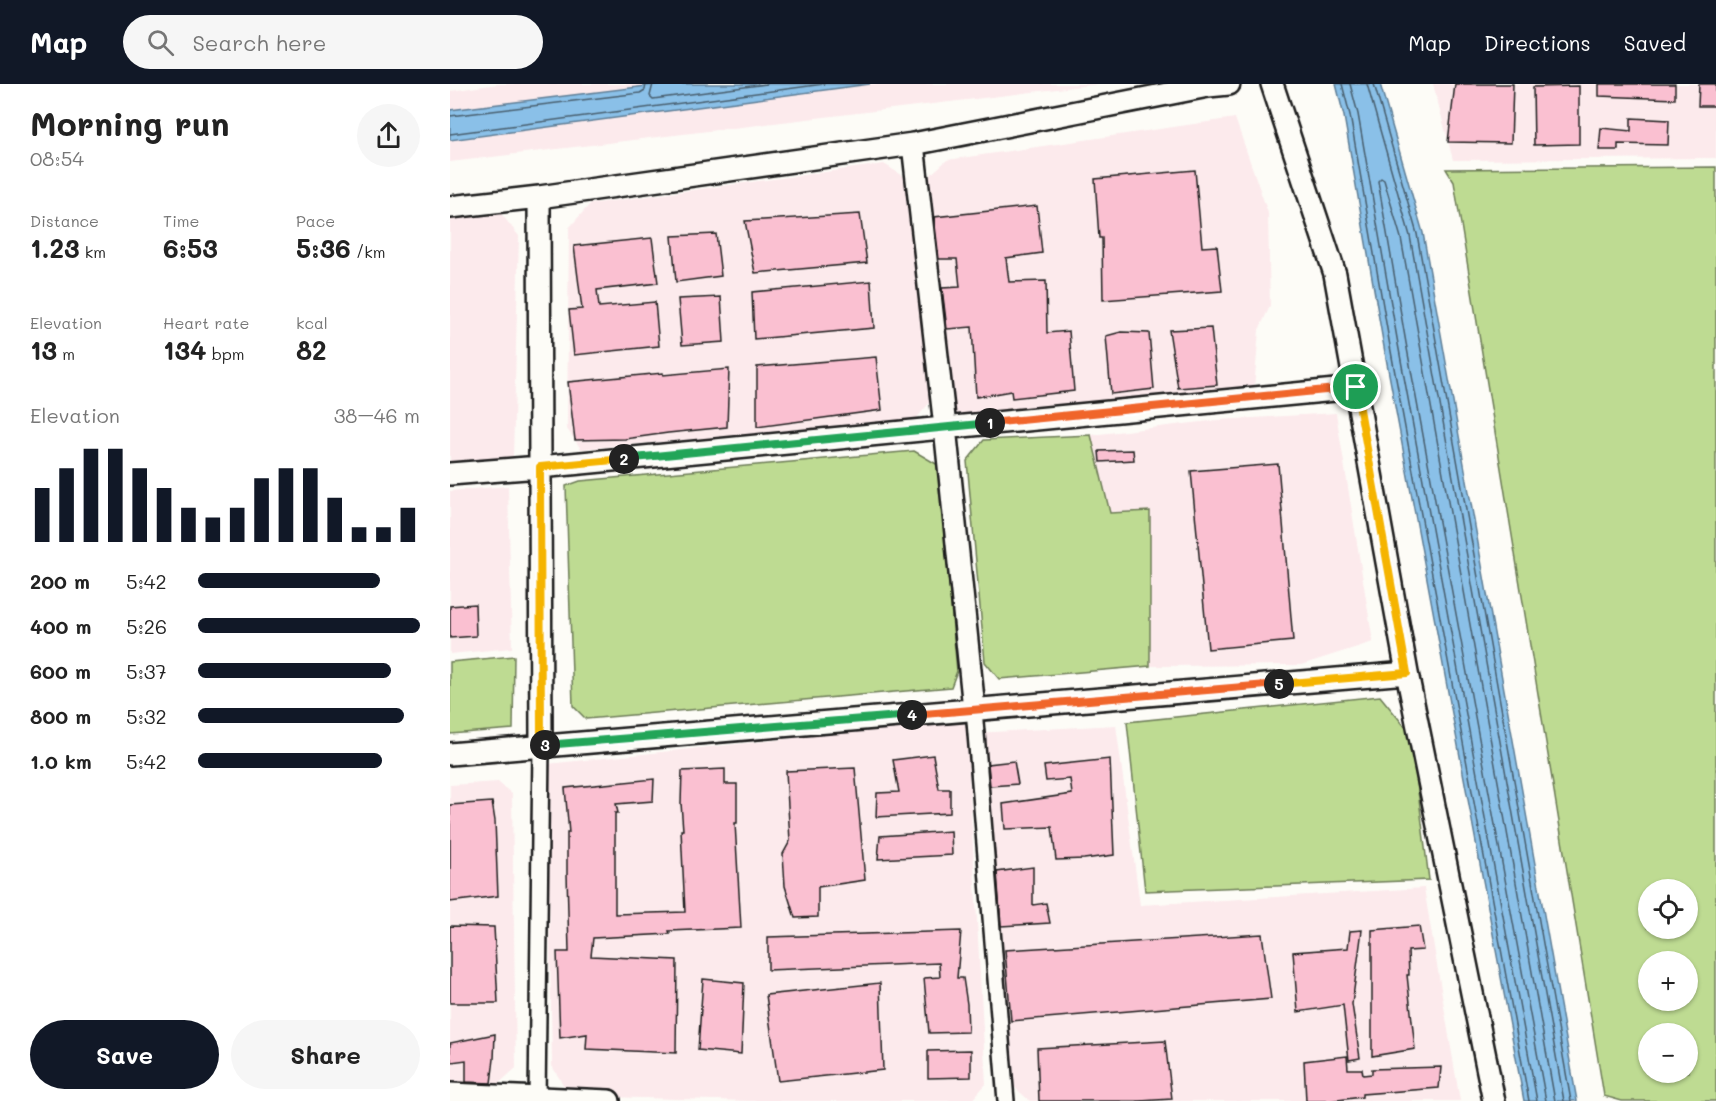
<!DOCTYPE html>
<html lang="en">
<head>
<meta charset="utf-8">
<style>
	:root { --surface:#fff; --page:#f6f6f6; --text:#222; --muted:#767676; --accent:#111827 }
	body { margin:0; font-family:Mali,sans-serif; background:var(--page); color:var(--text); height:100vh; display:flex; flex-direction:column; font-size:22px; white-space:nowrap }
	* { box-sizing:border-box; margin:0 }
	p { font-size:20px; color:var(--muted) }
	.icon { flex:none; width:33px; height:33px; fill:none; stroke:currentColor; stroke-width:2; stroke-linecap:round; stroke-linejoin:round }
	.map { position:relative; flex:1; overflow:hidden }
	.side { display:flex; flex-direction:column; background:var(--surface); width:450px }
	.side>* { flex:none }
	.fabs { position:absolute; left:1188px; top:795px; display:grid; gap:12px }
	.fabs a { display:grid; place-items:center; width:60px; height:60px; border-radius:50%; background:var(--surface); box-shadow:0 2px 4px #0004; font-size:30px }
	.pin { position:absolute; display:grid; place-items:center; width:51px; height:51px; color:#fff; margin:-26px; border:3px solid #fff; border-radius:50%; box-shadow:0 2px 6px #0007 }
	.km { position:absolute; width:30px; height:30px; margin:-15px; border-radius:50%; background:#222; color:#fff; font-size:16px; line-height:30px; text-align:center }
	.round { display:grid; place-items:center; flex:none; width:63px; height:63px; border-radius:32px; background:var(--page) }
	.summary { display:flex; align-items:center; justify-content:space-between; height:102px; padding:0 30px }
	h1 { font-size:33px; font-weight:800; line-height:45px }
	.metrics { display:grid; grid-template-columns:repeat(3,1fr); gap:9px; height:102px; padding:6px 30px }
	.metrics div { display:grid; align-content:center }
	.metrics b { font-size:26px; font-weight:800 }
	.metrics small { font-size:16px; font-weight:400 }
	.metrics p { font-size:16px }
	.chart { height:168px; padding:12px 30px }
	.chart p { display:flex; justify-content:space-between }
	.chart svg { width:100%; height:108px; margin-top:6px; stroke:var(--accent); stroke-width:6 }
	.primary-button { display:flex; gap:12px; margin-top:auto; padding:12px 30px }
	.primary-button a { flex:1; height:69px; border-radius:36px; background:var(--accent); color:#fff; font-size:24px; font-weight:800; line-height:69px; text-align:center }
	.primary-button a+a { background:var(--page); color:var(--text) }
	ul { padding:0 30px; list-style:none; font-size:20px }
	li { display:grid; grid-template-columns:96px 72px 1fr; align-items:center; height:45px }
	li i { height:15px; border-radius:8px; background:var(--accent) }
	header { display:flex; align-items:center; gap:36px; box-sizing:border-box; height:84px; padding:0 30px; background:var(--accent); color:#fff }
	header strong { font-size:28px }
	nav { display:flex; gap:33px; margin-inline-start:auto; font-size:21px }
	.search { width:420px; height:54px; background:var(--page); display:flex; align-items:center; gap:15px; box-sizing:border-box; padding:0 21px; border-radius:33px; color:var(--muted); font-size:22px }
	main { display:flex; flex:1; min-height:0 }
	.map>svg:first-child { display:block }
	.built { fill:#fceaec }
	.green { fill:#bedb92; stroke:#6d7c57; stroke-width:1.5; fill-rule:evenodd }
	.water { fill:#8ac0e8; stroke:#5e7e96; stroke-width:1.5 }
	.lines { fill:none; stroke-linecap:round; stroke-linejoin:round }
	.shore { stroke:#485e6e; stroke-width:1.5 }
	.building { fill:#fac0d1; stroke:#1c1c1c; stroke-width:1.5 }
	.street-casing { stroke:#1c1c1c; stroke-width:20 }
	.secondary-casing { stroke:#1c1c1c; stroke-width:26 }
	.street { stroke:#fdfcf7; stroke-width:15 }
	.secondary { stroke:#fdfcf7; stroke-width:21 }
	.split-1-casing { stroke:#fff; stroke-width:12 }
	.split-2-casing { stroke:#fff; stroke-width:12 }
	.split-3-casing { stroke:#fff; stroke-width:12 }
	.split-4-casing { stroke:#fff; stroke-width:12 }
	.split-5-casing { stroke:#fff; stroke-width:12 }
	.split-6-casing { stroke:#fff; stroke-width:12 }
	.split-1 { stroke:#f0652b; stroke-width:8 }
	.split-2 { stroke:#22a559; stroke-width:8 }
	.split-3 { stroke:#f5b400; stroke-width:8 }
	.split-4 { stroke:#22a559; stroke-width:8 }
	.split-5 { stroke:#f0652b; stroke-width:8 }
	.split-6 { stroke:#f5b400; stroke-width:8 }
</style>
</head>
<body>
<header>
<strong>Map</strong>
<div class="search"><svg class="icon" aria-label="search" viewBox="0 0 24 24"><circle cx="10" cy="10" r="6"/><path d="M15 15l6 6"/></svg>Search here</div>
<nav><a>Map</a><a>Directions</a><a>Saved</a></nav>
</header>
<main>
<section class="side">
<div class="summary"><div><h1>Morning run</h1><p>08:54</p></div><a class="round"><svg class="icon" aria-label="share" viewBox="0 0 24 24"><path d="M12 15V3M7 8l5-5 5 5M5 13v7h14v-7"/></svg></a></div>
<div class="metrics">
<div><p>Distance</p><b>1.23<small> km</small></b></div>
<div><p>Time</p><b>6:53</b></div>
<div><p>Pace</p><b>5:36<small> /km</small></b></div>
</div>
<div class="metrics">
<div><p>Elevation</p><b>13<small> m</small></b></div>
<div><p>Heart rate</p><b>134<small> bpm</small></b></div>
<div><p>kcal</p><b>82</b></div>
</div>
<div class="chart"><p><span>Elevation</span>38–46 m</p>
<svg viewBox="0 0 160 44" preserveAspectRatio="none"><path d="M5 44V22M15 44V14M25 44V6M35 44V6M45 44V14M55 44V22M65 44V30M75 44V34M85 44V30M95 44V18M105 44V14M115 44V14M125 44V26M135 44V38M145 44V38M155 44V30"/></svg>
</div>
<ul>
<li><b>200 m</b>5:42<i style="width:82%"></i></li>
<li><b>400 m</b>5:26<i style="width:100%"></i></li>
<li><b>600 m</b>5:37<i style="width:87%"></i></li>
<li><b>800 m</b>5:32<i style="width:93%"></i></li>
<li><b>1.0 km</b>5:42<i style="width:83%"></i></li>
</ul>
<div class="primary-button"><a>Save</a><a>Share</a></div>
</section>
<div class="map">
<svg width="1266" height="1017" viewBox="0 0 1266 1017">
	<rect width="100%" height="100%" fill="#fdfcf7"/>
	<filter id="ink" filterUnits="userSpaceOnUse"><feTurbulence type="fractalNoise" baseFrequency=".0167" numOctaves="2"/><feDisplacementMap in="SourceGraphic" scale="12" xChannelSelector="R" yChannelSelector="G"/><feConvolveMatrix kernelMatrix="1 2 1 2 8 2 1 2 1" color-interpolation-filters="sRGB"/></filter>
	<g filter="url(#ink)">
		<path class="built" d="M48 0H649L0 78V7Z
			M983 0H1266V74L1003 76Z
			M785 34 818 129 820 222 809 246 804 305 518 330 500 334 468 102 497 76Z
			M434 80 458 95 481 317 465 336 131 365 117 345 119 144 140 120Z
			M49 127 69 152 63 374 0 379V134Z
			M886 329 923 558 851 581 700 582V427L660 430 641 351 768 336Z
			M58 402 62 564 0 570V407Z
			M516 636 536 1000 521 1017H300L120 1012 102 982 97 680Z
			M666 641 690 821 974 804 1010 1017H580L564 1003 526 649Z
			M48 698 62 710 66 984 46 1002 0 1000V701Z"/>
		<path class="green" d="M1266 83V1017H1172L1154 1012 1004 98 996 85ZM1198 806H1238V844H1198ZM1198 878H1238V916H1198ZM1198 950H1238V988H1198Z
			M641 351 660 429 700 427V582L549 595 535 578 517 377 534 356Z
			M464 367 488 381 507 587 501 603 136 635 123 622 116 402 130 397Z
			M64 572 63 645 0 650V578Z
			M930 612 961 650 979 796 695 807 677 638Z"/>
		<path class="water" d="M213 0H420L0 56V26Z
			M886 0H930L973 149 1127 1017H1074L934 263 894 32Z"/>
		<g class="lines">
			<path class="shore" d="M203 0 200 12 203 15 317 0
				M892 0 900 31 940 262 1079 1017
				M900 0 908 30 948 260 1087 1017
				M917 0 960 152 1114 1017
				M924 0 967 150 1121 1017
				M0 32 190 9 195 6 196 0
				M0 50 374 0
				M1096 1017 956 259 928 97 931 94 934 96 951 154 1105 1017"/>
		</g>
		<path class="building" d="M1005 0H1063L1061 59 998 58Z
			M1149 0H1225V15L1149 12Z
			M1249 0H1266V22H1248Z
			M1129 2V60L1084 61 1083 3Z
			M1181 34 1219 36 1218 61 1168 60V66H1149L1151 44 1181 47Z
			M745 86 752 163 767 162 772 207 653 216 652 154H649L645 95Z
			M587 122 592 169 556 174 559 198 596 197 597 249 619 247 624 307 562 314 561 307 526 313 522 243 497 245 492 204 510 203 507 175H489L484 133Z
			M410 130 417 179 305 189 295 137Z
			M266 150 271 192 226 198 222 152Z
			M202 154 208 199 147 206 149 223 205 218 209 262 124 271 119 226 132 225 124 162Z
			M421 197 424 244 304 255 302 208Z
			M271 213 274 258 232 261 228 215Z
			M761 244 767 301 728 304 719 246Z
			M671 248 699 249 704 305 661 310 656 252Z
			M426 273 432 326 307 343V283Z
			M279 285 277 343 218 349 175 355 125 356 118 298 213 289V291Z
			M683 366 684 376 650 378 649 367Z
			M828 380 843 557 758 565 741 387Z
			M25 520 26 552 0 554V522Z
			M483 671 489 705H500V729L426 733 427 709 449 708 443 676Z
			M660 675 664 771 634 775 606 776 602 743 555 745 553 720 622 710 620 695 596 697 594 682Z
			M564 677 568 700 540 702 538 680Z
			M405 684 415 796 368 803V833L345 834 335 802 333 770 340 757 336 687Z
			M275 685V700H287V739H285L291 844 219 847 220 850 143 854 141 872 227 876 226 969 136 965 137 950 110 954 107 868H119L117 789V749H119L115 704 204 695 203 717 166 720 168 729H165V830L235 828 231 746H233L231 719 232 687Z
			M42 718 45 737 48 812 0 818V721Z
			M501 747 502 771 428 775 430 752Z
			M583 783V821L596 819 600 839 551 842 547 788Z
			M0 842 44 843 48 919H0Z
			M969 842 973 866 958 867 959 891H957L965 965 922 972V846Z
			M912 846 902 920 910 974 899 976 893 921 848 928 843 868 898 864 900 847Z
			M511 847 507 894H513L517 920 518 948 479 949 474 894 490 893 489 879 318 886V853Z
			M812 850 821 915 561 937 555 866Z
			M253 895 294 899 291 970 248 966Z
			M430 899 433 986 328 997 316 911Z
			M45 950 44 975 41 999 16 998V976L2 978 0 973V959Z
			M715 957 722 1015 690 1017H589L587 964Z
			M521 966V993L478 994V967Z
			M897 972 898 985H912L913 991 922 990V985L991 983 989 1004 912 1010V1013L879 1017H856L854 977Z"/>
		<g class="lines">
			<defs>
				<path id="street" d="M524 625 556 1017
					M87 1017 91 662"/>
				<path id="secondary" d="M822 0 885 190 957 589 1044 1017
					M463 60 495 343 524 625
					M89 113 91 662
					M0 123 89 113 463 60 758 2 779 0
					M0 390 90 383 906 304
					M0 670 957 589
					M0 1010 159 1017"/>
			</defs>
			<use href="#street" class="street-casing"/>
			<use href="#secondary" class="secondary-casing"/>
			<use href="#street" class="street"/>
			<use href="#secondary" class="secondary"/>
		</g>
	</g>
	<g class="lines" filter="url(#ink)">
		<defs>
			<path id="split-1" d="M540 339 906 303"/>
			<path id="split-2" d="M174 375 540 339"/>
			<path id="split-3" d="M95 661 91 662 90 383 174 375"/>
			<path id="split-4" d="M95 661 462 631"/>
			<path id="split-5" d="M462 631 829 600"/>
			<path id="split-6" d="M829 600 957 589 906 303"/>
		</defs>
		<use href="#split-1" class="split-1-casing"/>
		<use href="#split-2" class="split-2-casing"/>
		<use href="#split-3" class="split-3-casing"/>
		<use href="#split-4" class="split-4-casing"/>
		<use href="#split-5" class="split-5-casing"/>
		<use href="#split-6" class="split-6-casing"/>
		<use href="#split-1" class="split-1"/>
		<use href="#split-2" class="split-2"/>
		<use href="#split-3" class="split-3"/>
		<use href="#split-4" class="split-4"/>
		<use href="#split-5" class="split-5"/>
		<use href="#split-6" class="split-6"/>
	</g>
</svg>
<div class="fabs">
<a><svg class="icon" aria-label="locate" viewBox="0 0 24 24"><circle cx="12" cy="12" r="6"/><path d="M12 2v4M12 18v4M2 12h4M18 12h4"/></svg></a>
<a>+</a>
<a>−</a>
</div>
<div class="pin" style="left:906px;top:303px;background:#1e9e55"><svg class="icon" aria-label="arrive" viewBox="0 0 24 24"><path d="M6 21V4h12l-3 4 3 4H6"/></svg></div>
<b class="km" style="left:540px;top:339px">1</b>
<b class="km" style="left:174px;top:375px">2</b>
<b class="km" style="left:95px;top:661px">3</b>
<b class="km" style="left:462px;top:631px">4</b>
<b class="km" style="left:829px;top:600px">5</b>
</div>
</main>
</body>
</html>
